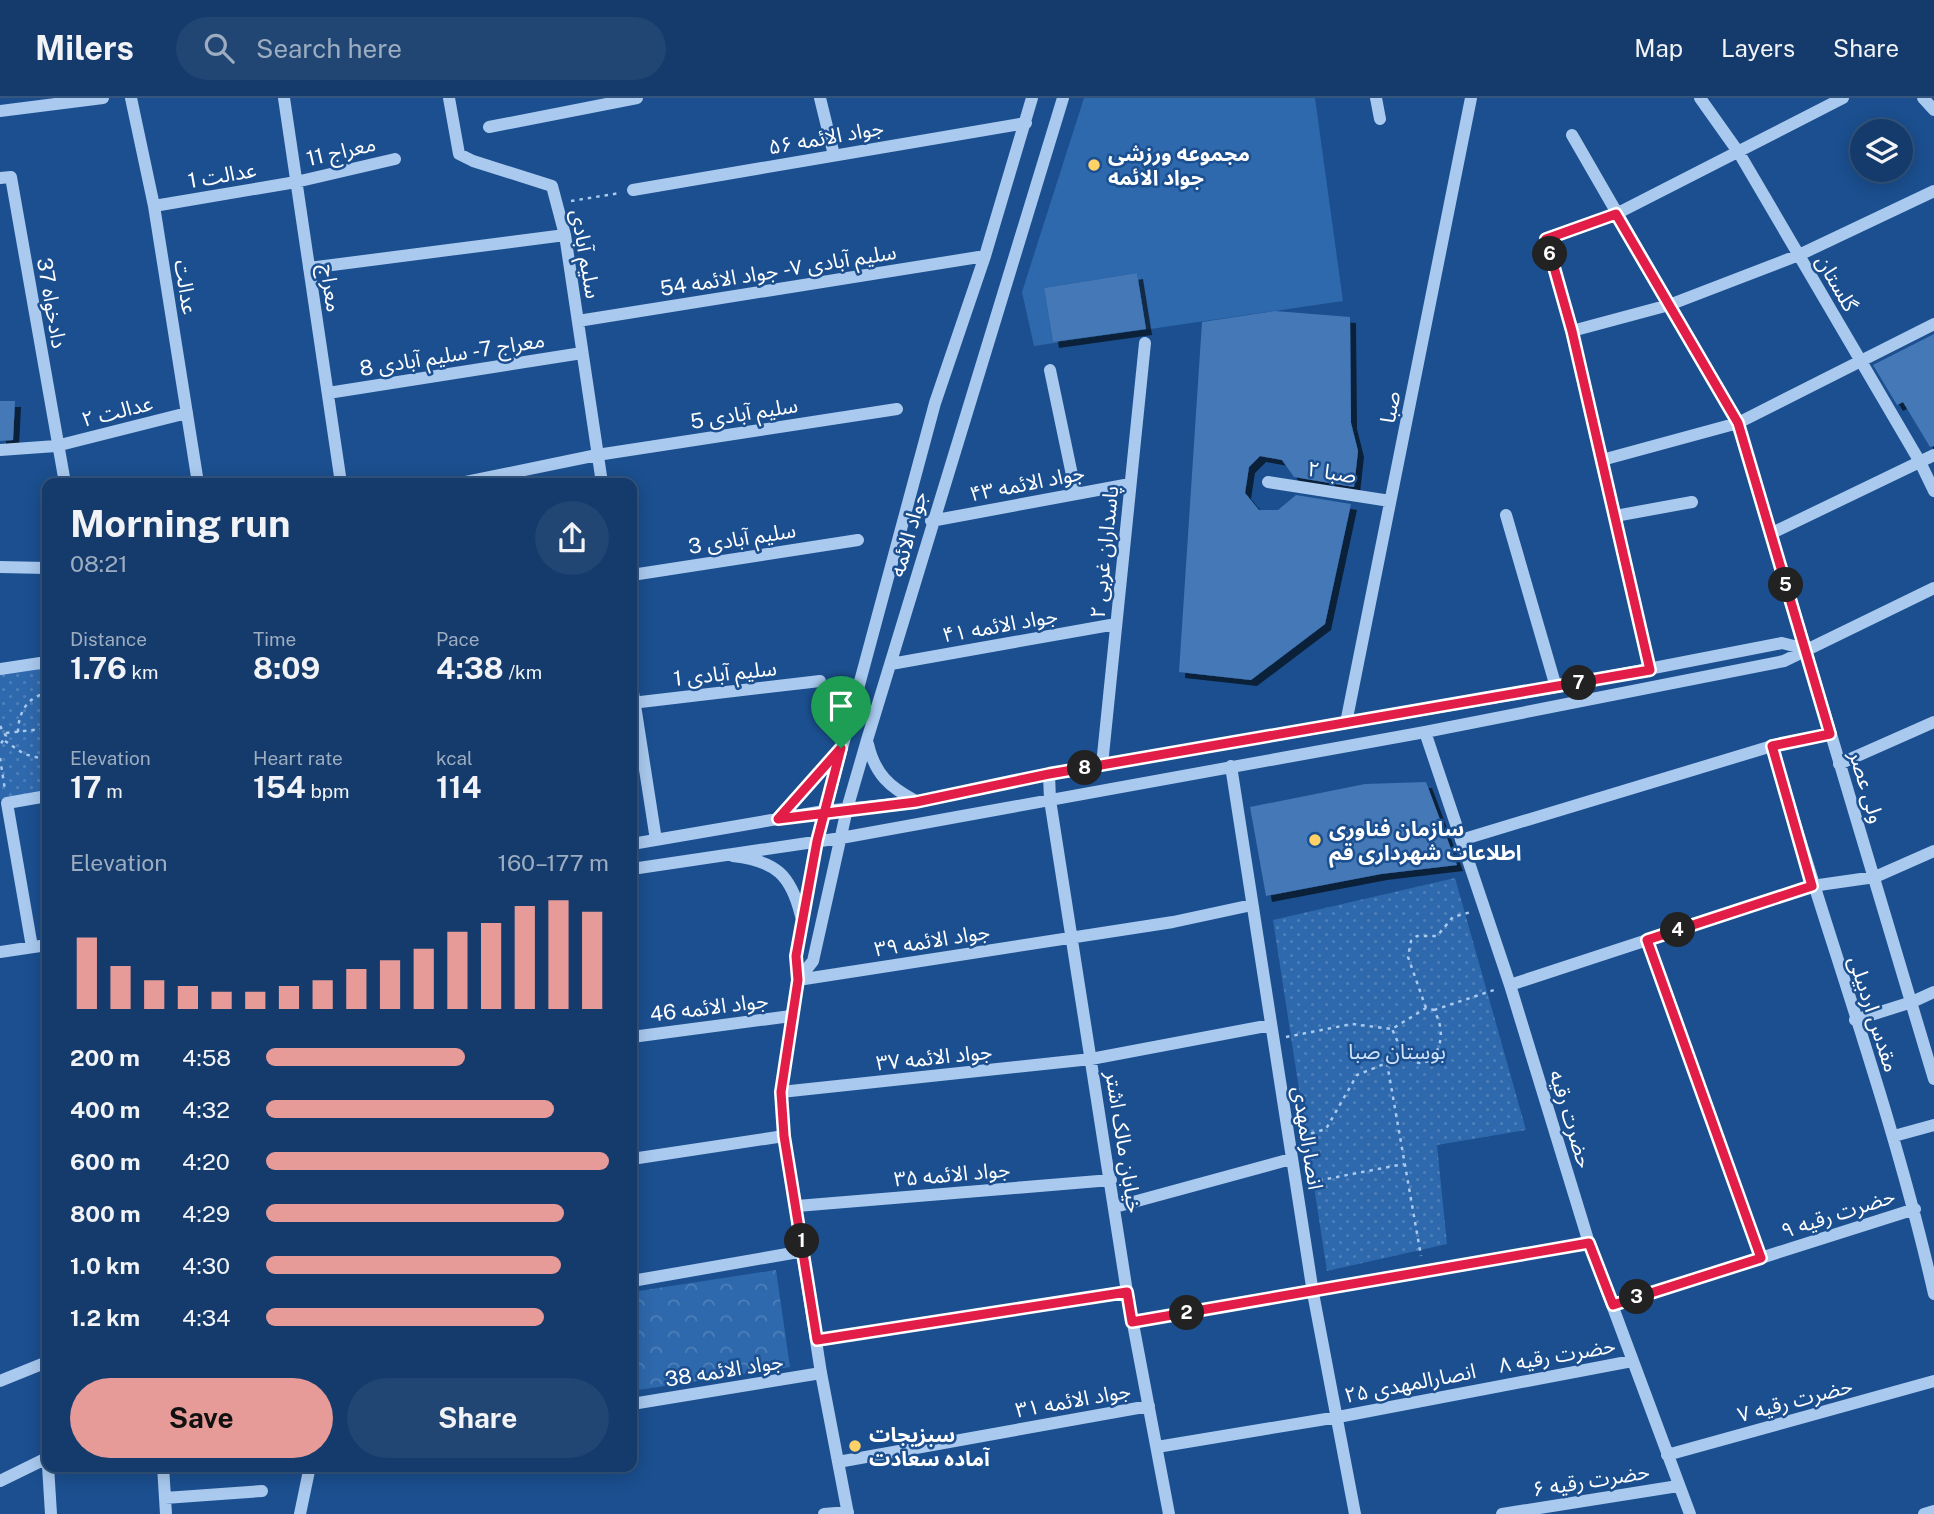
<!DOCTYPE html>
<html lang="en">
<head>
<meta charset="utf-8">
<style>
	:root { --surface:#143b6b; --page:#214673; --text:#f1f3f6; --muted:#9dadc1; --line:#33557e; --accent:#e69b98 }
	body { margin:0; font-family:"Public Sans","Noto Sans Arabic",sans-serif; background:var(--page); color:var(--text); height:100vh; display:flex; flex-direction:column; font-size:26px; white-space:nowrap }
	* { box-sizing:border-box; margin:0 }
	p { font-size:23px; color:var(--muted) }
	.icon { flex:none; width:38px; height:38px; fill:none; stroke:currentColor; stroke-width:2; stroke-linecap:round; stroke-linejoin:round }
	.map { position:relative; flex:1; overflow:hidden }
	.sheet { position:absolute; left:42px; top:380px; width:595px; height:994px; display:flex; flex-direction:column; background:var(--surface); border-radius:14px; box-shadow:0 4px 18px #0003,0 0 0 2px var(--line) }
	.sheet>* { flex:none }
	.buttons { position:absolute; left:1850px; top:21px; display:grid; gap:14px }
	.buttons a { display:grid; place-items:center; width:63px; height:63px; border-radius:50%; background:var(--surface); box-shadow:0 4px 18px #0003,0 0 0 2px var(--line); font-size:35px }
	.pin { position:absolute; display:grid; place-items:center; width:60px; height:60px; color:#fff; margin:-72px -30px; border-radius:50% 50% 50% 0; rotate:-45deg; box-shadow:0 0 7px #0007 }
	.pin .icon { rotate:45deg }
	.km { position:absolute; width:35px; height:35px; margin:-18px; border-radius:50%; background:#222; color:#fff; font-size:19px; line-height:35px; text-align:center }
	.round { display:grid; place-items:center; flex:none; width:74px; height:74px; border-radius:37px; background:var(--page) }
	.overview { display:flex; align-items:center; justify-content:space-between; height:119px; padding:0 28px }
	h1 { font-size:38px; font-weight:700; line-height:52px }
	.metrics { display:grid; grid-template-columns:repeat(3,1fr); gap:10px; height:119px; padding:7px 28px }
	.metrics div { display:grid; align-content:center }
	.metrics b { font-size:30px; font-weight:700 }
	.metrics small { font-size:19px; font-weight:400 }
	.metrics p { font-size:19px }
	.chart { height:196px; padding:14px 28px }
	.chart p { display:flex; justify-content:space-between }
	.chart svg { width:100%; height:126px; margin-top:7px; stroke:var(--accent); stroke-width:6 }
	.action { display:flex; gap:14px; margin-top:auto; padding:14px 28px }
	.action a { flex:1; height:80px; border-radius:42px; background:var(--accent); color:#111; font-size:28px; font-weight:700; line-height:80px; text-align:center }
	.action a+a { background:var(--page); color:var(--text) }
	ul { padding:0 28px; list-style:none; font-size:23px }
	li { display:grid; grid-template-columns:112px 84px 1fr; align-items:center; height:52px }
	li i { height:18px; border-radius:9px; background:var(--accent) }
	header { display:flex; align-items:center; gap:42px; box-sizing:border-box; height:98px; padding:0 35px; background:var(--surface); border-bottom:2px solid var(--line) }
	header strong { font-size:33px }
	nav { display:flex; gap:38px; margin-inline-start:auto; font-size:24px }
	.search { width:490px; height:63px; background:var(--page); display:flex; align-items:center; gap:18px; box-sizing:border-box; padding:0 24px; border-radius:38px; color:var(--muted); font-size:26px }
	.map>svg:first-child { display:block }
	.grass { fill:#2e69ad; fill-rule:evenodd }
	.forest { fill:url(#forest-crowns) }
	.park { fill:url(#park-dots) }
	.building { fill:#4478b7; filter:url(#shadow) }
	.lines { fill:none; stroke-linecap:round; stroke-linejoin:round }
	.path { stroke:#a9c9ee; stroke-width:2.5; stroke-dasharray:3.5 5; stroke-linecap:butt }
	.minor { stroke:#a9c9ee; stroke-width:12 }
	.route-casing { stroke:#fff; stroke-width:14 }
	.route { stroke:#e11d48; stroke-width:9 }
	.poi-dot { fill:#ffd166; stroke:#1b4f8f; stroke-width:2.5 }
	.labels { text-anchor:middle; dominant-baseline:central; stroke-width:5; stroke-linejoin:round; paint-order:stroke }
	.street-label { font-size:21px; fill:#fff; stroke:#1b4f8f }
	.poi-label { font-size:21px; font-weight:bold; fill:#fff; stroke:#1b4f8f; text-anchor:start }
	.park-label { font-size:21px; fill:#cfe3fa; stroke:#1b4f8f }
</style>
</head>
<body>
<header>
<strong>Milers</strong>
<div class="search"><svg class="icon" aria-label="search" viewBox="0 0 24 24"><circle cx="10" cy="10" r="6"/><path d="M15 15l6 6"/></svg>Search here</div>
<nav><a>Map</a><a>Layers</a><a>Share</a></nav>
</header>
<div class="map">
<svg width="1934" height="1416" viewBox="0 0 1934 1416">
	<defs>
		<pattern id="forest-crowns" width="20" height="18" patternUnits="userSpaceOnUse" patternTransform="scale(1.75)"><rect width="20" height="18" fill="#2e69ad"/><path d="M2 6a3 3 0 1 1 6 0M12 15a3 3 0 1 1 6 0" fill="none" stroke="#4d80b9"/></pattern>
		<pattern id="park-dots" width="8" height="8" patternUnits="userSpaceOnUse" patternTransform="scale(1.75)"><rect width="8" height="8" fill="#2e69ad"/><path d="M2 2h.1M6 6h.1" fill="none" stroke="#4d80b9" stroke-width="1.8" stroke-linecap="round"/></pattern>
		<filter id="shadow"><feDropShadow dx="6" dy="6" stdDeviation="0" flood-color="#0009"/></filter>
	</defs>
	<rect width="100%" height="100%" fill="#1b4f8f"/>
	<path class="grass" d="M1084 0H1315L1343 203 1034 248 1022 194ZM1137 175 1146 231 1053 244 1044 190Z"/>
	<path class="forest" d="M776 1172 790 1269 632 1293V1194Z"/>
	<path class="park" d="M47 565V694L0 702V573Z
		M1455 780 1526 1032 1437 1047 1447 1146 1327 1173 1273 822Z"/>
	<path class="building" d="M1137 175 1146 231 1053 244 1044 190Z
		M1275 213 1350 219 1351 325 1358 353 1354 389 1294 379 1282 362 1260 358 1249 369 1245 395 1259 412H1278L1296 397 1351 406 1325 526 1251 582 1179 574 1202 224Z
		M1934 236V348L1930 349 1903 304 1897 307 1873 267Z
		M0 303H15L13 342 0 343Z
		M1426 684 1457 767 1381 776 1266 798 1250 709 1365 686Z"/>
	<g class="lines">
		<path class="path" d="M571 103 620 95
			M47 619 42 629 47 639
			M0 628 6 638 0 647
			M18 634C18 615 28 598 47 595
			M6 635 42 631
			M5 643 24 656 47 662
			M0 660 5 692
			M1426 910 1408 859 1411 843 1417 838H1437L1453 819 1471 814
			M1434 912 1497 891
			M1286 939 1352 926 1392 931 1426 910 1434 912C1444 931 1443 946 1431 963L1419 965 1404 958 1392 931
			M1387 965 1421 1158
			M1303 1038 1326 1031 1357 977 1404 958
			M1311 1084 1404 1066"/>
		<path class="minor" d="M131 0 154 108 198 385
			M284 0 341 385
			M449 0 459 56 473 63 552 88 565 137 602 385
			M820 0 834 57
			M1376 0 1380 21
			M1700 0 1739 55 1920 364 1934 393
			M1923 0 1934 12
			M0 13 103 0
			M489 29 637 0
			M1572 37 1738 325 1934 981
			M0 80 11 79 65 385
			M633 92 1026 25
			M154 108 296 84 395 61
			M309 170 565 137
			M578 223 985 158
			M1572 233 1669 207 1799 157 1934 93
			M1050 272 1076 396
			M328 295 582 255
			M0 352 56 348 187 315
			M1602 362 1738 325 1934 226
			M1268 384 1390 403
			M461 385 597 357 897 311
			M1506 417 1556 589
			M1615 418 1692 404
			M931 423 1130 386
			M1770 436 1934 357
			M0 469 47 470
			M632 477 858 442
			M891 566 1116 526
			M0 571 47 564
			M1650 572 1572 233 1546 141 1616 116 1843 0
			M632 588 656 742
			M632 605 820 583
			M1346 625 1471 0
			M1425 634 1510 887 1589 1145 1690 1416
			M868 646C875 676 889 689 916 703
			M1772 648C1824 831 1892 1010 1934 1196
			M1839 666 1934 624
			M1102 667 1145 245
			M1231 668 1313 1195 1355 1416
			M1049 676 1050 702 1127 1194 1169 1416
			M778 721 836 656
			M1461 742 1772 648 1830 636
			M632 746 824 713 916 704 1049 676 1556 589 1782 545 1806 551
			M733 758C776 763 791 777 801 818
			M632 771 841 740 1425 634 1784 563 1934 490
			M1647 842 1761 1160
			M32 849 7 705 47 698
			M0 854 47 847
			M798 882 813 863 847 711 867 642 1063 0
			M798 882 1173 824 1252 807
			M1510 887 1812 788 1875 779 1934 753
			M1855 922 1912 904 1934 894
			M632 939 791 918
			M781 994 1091 961 1271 927
			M1894 1038 1934 1027
			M632 1061 784 1038
			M797 1108 1111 1082
			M1115 1109 1291 1061
			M632 1183 804 1153
			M1613 1207 1915 1111
			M1132 1224 1589 1145
			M817 1242 1127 1194
			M0 1283 47 1264
			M632 1306 821 1275
			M1157 1349 1338 1319 1632 1263
			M1667 1357 1934 1283
			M838 1364 1149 1308
			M48 1368 51 1416
			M163 1368 166 1416
			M0 1383 47 1360
			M165 1400 262 1393
			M300 1416 310 1368
			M824 1416 848 1414
			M848 1416 821 1275 784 1038 781 994 798 882 796 858 817 743 935 305 985 158 1032 0
			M1502 1416 1678 1388
			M1924 1416 1934 1413"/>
	</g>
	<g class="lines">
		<defs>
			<path id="route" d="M841 650 817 743 796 858 798 882 781 994 784 1038 817 1242 1127 1194 1132 1224 1589 1145 1613 1207 1761 1160 1647 842 1812 788 1772 648 1830 636 1738 325 1616 116 1546 141 1572 233 1650 572 1049 676 916 704 778 721 841 650"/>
		</defs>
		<use href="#route" class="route-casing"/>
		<use href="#route" class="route"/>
	</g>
	<g class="poi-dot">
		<circle cx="1094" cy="67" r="7"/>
		<circle cx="1315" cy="742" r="7"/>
		<circle cx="855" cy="1348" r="7"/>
	</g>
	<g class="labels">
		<g class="street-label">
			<text transform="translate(826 39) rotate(-10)">جواد الائمه ۵۶</text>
			<text transform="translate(341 53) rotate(-13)">معراج 11</text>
			<text transform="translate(222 77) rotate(-10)">عدالت 1</text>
			<text transform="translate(586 156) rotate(80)">سلیم آبادی</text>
			<text transform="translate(778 172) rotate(-9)">سلیم آبادی ۷ - جواد الائمه 54</text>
			<text transform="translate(1837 185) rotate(60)">گلستان</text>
			<text transform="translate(186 189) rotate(81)">عدالت</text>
			<text transform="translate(331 190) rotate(82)">معراج</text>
			<text transform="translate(52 205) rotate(80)">دادخواه 37</text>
			<text transform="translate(452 256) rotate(-9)">معراج 7 - سلیم آبادی 8</text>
			<text transform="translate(1390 309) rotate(-79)">صبا</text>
			<text transform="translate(117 313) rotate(-14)">عدالت ۲</text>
			<text transform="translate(744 315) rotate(-9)">سلیم آبادی 5</text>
			<text transform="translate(1332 374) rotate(9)">صبا ۲</text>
			<text transform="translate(1027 385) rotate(-11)">جواد الائمه ۴۳</text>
			<text transform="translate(908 436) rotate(-74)">جواد الائمه</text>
			<text transform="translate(742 440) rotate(-9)">سلیم آبادی 3</text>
			<text transform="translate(1104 454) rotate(-84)">پاسداران غربی ۲</text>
			<text transform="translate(1000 527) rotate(-10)">جواد الائمه ۴۱</text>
			<text transform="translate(725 575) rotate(-6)">سلیم آبادی 1</text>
			<text transform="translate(1867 689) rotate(73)">ولی عصر</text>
			<text transform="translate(932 842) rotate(-9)">جواد الائمه ۳۹</text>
			<text transform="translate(709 909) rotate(-7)">جواد الائمه 46</text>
			<text transform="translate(1874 916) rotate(72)">مقدس اردبیلی</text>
			<text transform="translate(934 959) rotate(-6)">جواد الائمه ۳۷</text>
			<text transform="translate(1571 1021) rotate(73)">حضرت رقیه</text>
			<text transform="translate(1308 1040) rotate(81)">انصارالمهدی</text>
			<text transform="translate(1124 1044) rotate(81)">خیابان مالک اشتر</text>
			<text transform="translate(952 1076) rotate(-5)">جواد الائمه ۳۵</text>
			<text transform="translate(1838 1115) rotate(-18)">حضرت رقیه ۹</text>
			<text transform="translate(1557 1257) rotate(-10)">حضرت رقیه ۸</text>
			<text transform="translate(724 1272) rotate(-9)">جواد الائمه 38</text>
			<text transform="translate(1410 1285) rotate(-11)">انصارالمهدی ۲۵</text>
			<text transform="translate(1073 1302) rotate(-10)">جواد الائمه ۳۱</text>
			<text transform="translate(1795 1302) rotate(-15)">حضرت رقیه ۷</text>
			<text transform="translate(1591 1382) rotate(-9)">حضرت رقیه ۶</text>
		</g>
		<g class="poi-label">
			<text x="1108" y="55">مجموعه ورزشی<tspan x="1108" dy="24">جواد الائمه</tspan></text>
			<text x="1329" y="730">سازمان فناوری<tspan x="1329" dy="24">اطلاعات شهرداری قم</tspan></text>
			<text x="869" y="1336">سبزیجات<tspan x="869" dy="24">آماده سعادت</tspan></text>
		</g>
		<g class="park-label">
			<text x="1397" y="953">بوستان صبا</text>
		</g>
	</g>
</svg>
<div class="buttons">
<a><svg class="icon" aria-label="layers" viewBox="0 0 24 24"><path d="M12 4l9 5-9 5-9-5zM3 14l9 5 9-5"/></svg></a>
</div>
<div class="pin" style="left:841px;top:650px;background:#1e9e55"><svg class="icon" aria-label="arrive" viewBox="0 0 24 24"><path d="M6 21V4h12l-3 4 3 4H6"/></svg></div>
<b class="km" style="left:802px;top:1143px">1</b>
<b class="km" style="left:1187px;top:1215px">2</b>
<b class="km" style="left:1637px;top:1199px">3</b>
<b class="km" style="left:1678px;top:832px">4</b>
<b class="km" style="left:1786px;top:487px">5</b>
<b class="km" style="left:1550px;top:156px">6</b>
<b class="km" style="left:1579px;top:585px">7</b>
<b class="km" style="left:1085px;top:670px">8</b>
<section class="sheet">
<div class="overview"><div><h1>Morning run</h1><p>08:21</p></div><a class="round"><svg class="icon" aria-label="share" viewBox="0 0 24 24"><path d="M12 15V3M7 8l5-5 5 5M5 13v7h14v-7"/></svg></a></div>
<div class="metrics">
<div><p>Distance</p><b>1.76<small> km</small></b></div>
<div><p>Time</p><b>8:09</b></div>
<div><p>Pace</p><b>4:38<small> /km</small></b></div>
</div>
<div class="metrics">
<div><p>Elevation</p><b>17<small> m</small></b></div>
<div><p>Heart rate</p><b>154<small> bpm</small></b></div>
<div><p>kcal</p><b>114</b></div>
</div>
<div class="chart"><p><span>Elevation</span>160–177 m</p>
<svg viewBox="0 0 160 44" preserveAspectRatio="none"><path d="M5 44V19M15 44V29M25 44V34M35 44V36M45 44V38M55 44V38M65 44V36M75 44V34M85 44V30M95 44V27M105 44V23M115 44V17M125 44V14M135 44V8M145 44V6M155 44V10"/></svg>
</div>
<ul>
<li><b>200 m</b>4:58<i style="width:58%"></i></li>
<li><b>400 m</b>4:32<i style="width:84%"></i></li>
<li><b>600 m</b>4:20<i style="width:100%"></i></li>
<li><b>800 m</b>4:29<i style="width:87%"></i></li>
<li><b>1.0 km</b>4:30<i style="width:86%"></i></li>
<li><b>1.2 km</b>4:34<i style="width:81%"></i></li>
</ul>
<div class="action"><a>Save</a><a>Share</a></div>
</section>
</div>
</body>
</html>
